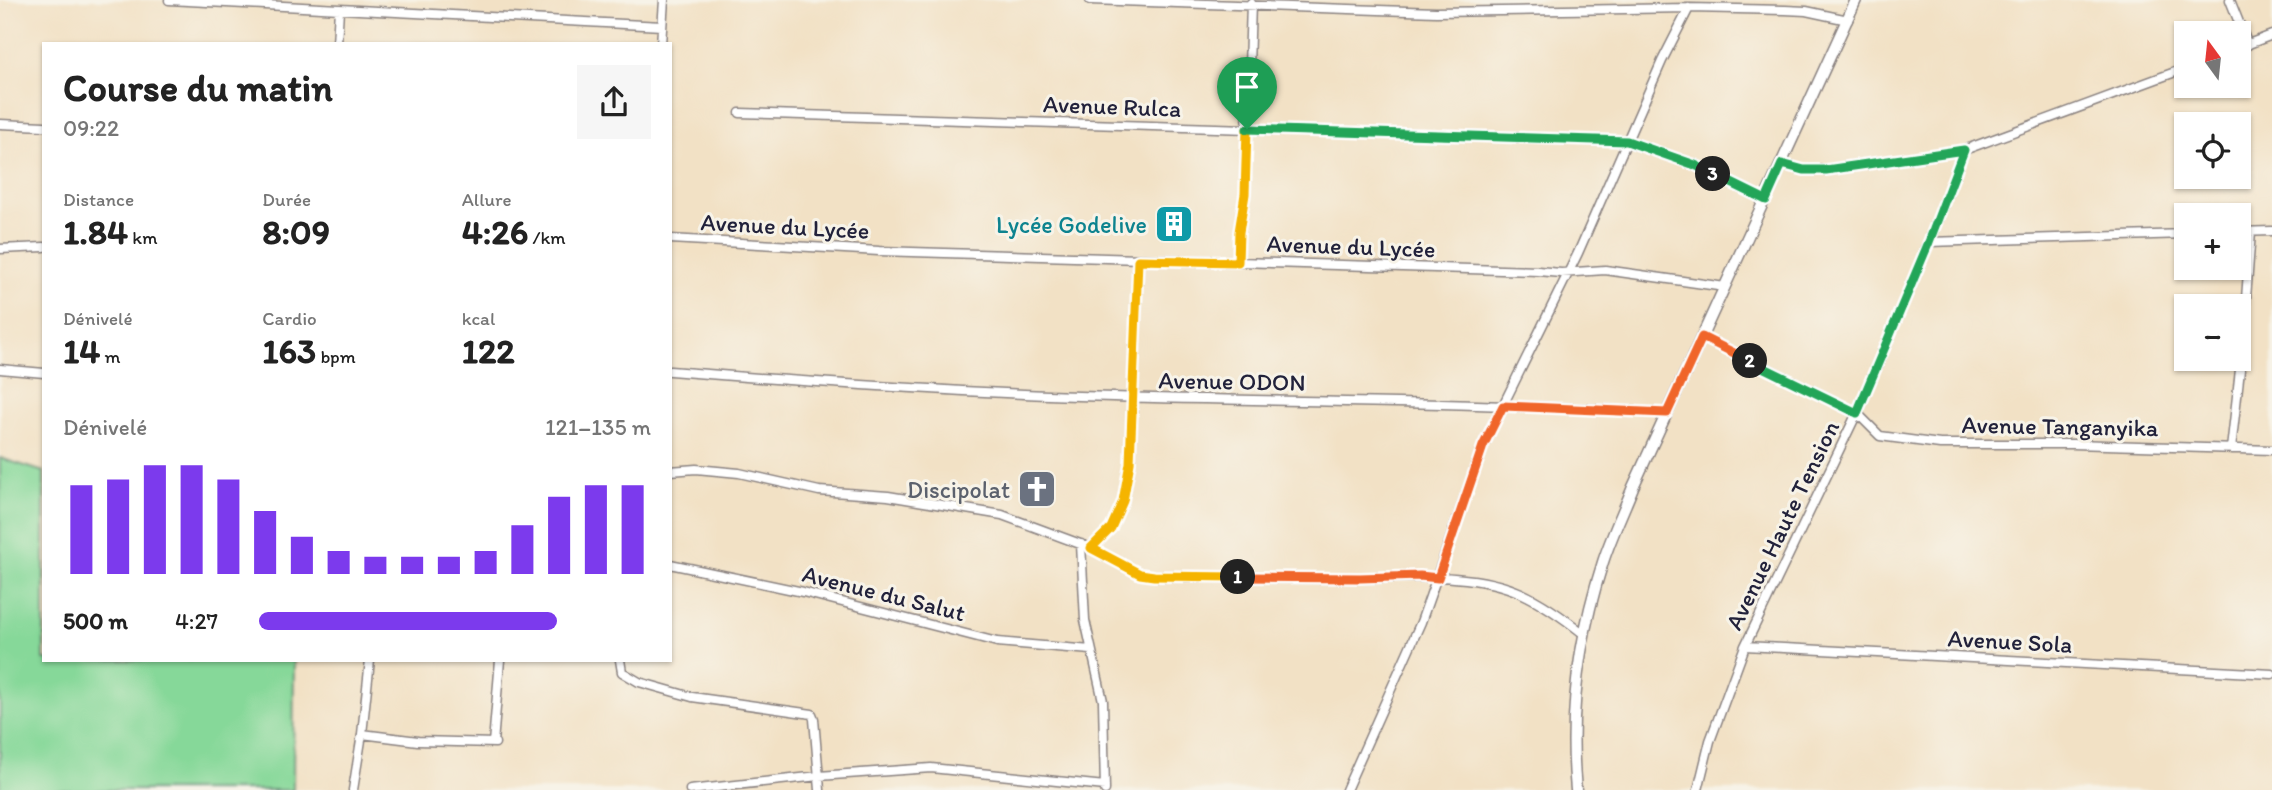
<!DOCTYPE html>
<html lang="fr">
<head>
<meta charset="utf-8">
<style>
	:root { --surface:#fff; --page:#f6f6f6; --text:#222; --muted:#767676; --accent:#7c3aed }
	body { margin:0; font-family:Itim,sans-serif; background:var(--page); color:var(--text); height:100vh; display:flex; flex-direction:column; font-size:26px; white-space:nowrap }
	* { box-sizing:border-box; margin:0 }
	p { font-size:23px; color:var(--muted) }
	.icon { flex:none; width:38px; height:38px; fill:none; stroke:currentColor; stroke-width:2; stroke-linecap:round; stroke-linejoin:round }
	.map { position:relative; flex:1; overflow:hidden }
	.sheet { position:absolute; left:42px; top:42px; width:630px; height:620px; display:flex; flex-direction:column; background:var(--surface); border-radius:0px; box-shadow:0 2px 5px #0004 }
	.sheet>* { flex:none }
	.needle { width:46px; rotate:345deg }
	.controls { position:absolute; left:2174px; top:21px; display:grid; gap:14px }
	.controls a { display:grid; place-items:center; width:77px; height:77px; border-radius:0px; background:var(--surface); box-shadow:0 2px 5px #0004; font-size:35px }
	.pin { position:absolute; display:grid; place-items:center; width:60px; height:60px; color:#fff; margin:-72px -30px; border-radius:50% 50% 50% 0; rotate:-45deg; box-shadow:0 0 7px #0007 }
	.pin .icon { rotate:45deg }
	.km { position:absolute; width:35px; height:35px; margin:-18px; border-radius:50%; background:#222; color:#fff; font-size:19px; line-height:35px; text-align:center }
	.round { display:grid; place-items:center; flex:none; width:74px; height:74px; border-radius:0px; background:var(--page) }
	.overview { display:flex; align-items:center; justify-content:space-between; height:119px; padding:0 21px }
	h1 { font-size:38px; font-weight:800; line-height:52px }
	.figures { display:grid; grid-template-columns:repeat(3,1fr); gap:10px; height:119px; padding:7px 21px }
	.figures div { display:grid; align-content:center }
	.figures b { font-size:35px; font-weight:800 }
	.figures small { font-size:19px; font-weight:400 }
	.figures p { font-size:19px }
	.chart { height:196px; padding:14px 21px }
	.chart p { display:flex; justify-content:space-between }
	.chart svg { width:100%; height:126px; margin-top:7px; stroke:var(--accent); stroke-width:6 }
	ul { padding:0 21px; list-style:none; font-size:23px }
	li { display:grid; grid-template-columns:112px 84px 1fr; align-items:center; height:52px }
	li i { height:18px; border-radius:9px; background:var(--accent) }
	.map>svg:first-child { display:block }
	.green { fill:#86d899; stroke:#547d6a; stroke-width:2 }
	.lines { fill:none; stroke-linecap:round; stroke-linejoin:round }
	.minor-casing { stroke:#8a8280; stroke-width:11 }
	.tertiary-casing { stroke:#8a8280; stroke-width:13 }
	.minor { stroke:#fff; stroke-width:8 }
	.tertiary { stroke:#fff; stroke-width:10 }
	.split-1-casing { stroke:#fff; stroke-width:14 }
	.split-2-casing { stroke:#fff; stroke-width:14 }
	.split-3-casing { stroke:#fff; stroke-width:14 }
	.split-4-casing { stroke:#fff; stroke-width:14 }
	.split-1 { stroke:#f5b400; stroke-width:9 }
	.split-2 { stroke:#f0652b; stroke-width:9 }
	.split-3 { stroke:#22a559; stroke-width:9 }
	.split-4 { stroke:#22a559; stroke-width:9 }
	.labels { text-anchor:middle; dominant-baseline:central; stroke-width:6; stroke-linejoin:round; paint-order:stroke }
	.street-label { font-size:24px; fill:#22223b; stroke:#f7f3e8 }
	.culture-label { font-size:24px; fill:#0d838f; stroke:#f7f3e8; text-anchor:end }
	.worship-label { font-size:24px; fill:#5b616d; stroke:#f7f3e8; text-anchor:end }
</style>
</head>
<body>
<div class="map">
<svg width="2272" height="790" viewBox="0 0 2272 790">
	<rect width="100%" height="100%" fill="#f7f3e8"/>
	<filter id="ink" filterUnits="userSpaceOnUse"><feTurbulence type="fractalNoise" baseFrequency=".0143" numOctaves="2"/><feDisplacementMap in="SourceGraphic" scale="14" xChannelSelector="R" yChannelSelector="G"/><feConvolveMatrix kernelMatrix="1 2 1 2 8 2 1 2 1" color-interpolation-filters="sRGB"/></filter>
	<filter id="wash" filterUnits="userSpaceOnUse"><feTurbulence type="fractalNoise" baseFrequency=".00686" numOctaves="4" result="noise"/><feDisplacementMap in="SourceGraphic" scale="28" xChannelSelector="R" yChannelSelector="G"/><feGaussianBlur stdDeviation="1.57" result="paint"/><feColorMatrix in="noise" values="0 0 0 0 0 0 0 0 0 0 0 0 0 0 0 0 0 1.4 0 .05"/><feComposite in="paint" operator="in"/></filter>
	<g filter="url(#wash)">
		<rect width="100%" height="100%" fill="#f2e1c5"/>
		<path class="green" d="M0 458 44 472V660H294L293 790H0Z"/>
	</g>
	<g filter="url(#ink)">
		<g class="lines">
			<defs>
				<path id="minor" d="M169 0 662 26
					M1090 0 1436 12 1689 8 1785 10 1806 11 1848 20
					M2230 0 2248 45
					M337 44 339 9
					M661 44 664 0
					M2238 48 2272 35
					M740 113 1627 141 1695 165 1766 200
					M0 124 44 126
					M1782 164 1804 170H1826L1964 150 2186 68
					M2238 232 2272 231
					M670 239 879 251 1538 271 1561 273 1605 270 1725 287
					M1929 242 2186 234
					M0 249 44 247
					M1238 262 1239 232 1245 194 1251 3
					M1702 337 1857 413 1880 436 1940 444H2073L2272 450
					M0 369 44 373
					M670 371C817 383 965 393 1113 397 1297 402 1482 402 1667 413
					M2231 449 2242 352 2251 232
					M670 471 696 469 739 473 819 491 888 496 1002 515 1091 548 1140 574 1154 576C1221 577 1289 578 1357 578 1409 578 1473 571 1521 593 1543 603 1565 619 1584 634
					M1081 544 1085 620 1103 701 1105 790
					M1091 548 1111 528 1123 501 1130 463 1138 260
					M670 564 803 592 997 642 1091 650
					M1745 646 2272 674
					M620 660 622 672 639 682 692 697 812 714 814 719 820 790
					M362 734 418 741 495 743
					M493 743 500 660
					M353 790 362 734 370 660
					M690 790 819 776 931 768 1105 786
					M1346 790 1421 622 1483 446 1578 253 1662 61 1689 8
					M1698 790 1710 741 1745 646 1857 413 1929 242 1964 150"/>
				<path id="tertiary" d="M1576 790C1568 711 1579 637 1603 562 1611 537 1623 512 1633 487L1856 0"/>
			</defs>
			<use href="#minor" class="minor-casing"/>
			<use href="#tertiary" class="tertiary-casing"/>
			<use href="#minor" class="minor"/>
			<use href="#tertiary" class="tertiary"/>
		</g>
	</g>
	<g class="lines" filter="url(#ink)">
		<defs>
			<path id="split-1" d="M1238 577 1154 576 1140 574 1091 548 1111 528 1123 501 1130 463 1138 260 1238 262 1239 232 1245 194 1247 129"/>
			<path id="split-2" d="M1238 577 1360 578 1420 576 1438 578 1483 446 1503 406 1667 413 1702 337 1750 361"/>
			<path id="split-3" d="M1713 174 1766 200 1782 164 1804 170H1826L1964 150 1929 242 1857 413 1750 361"/>
			<path id="split-4" d="M1247 129 1627 141 1695 165 1713 174"/>
		</defs>
		<use href="#split-1" class="split-1-casing"/>
		<use href="#split-2" class="split-2-casing"/>
		<use href="#split-3" class="split-3-casing"/>
		<use href="#split-4" class="split-4-casing"/>
		<use href="#split-1" class="split-1"/>
		<use href="#split-2" class="split-2"/>
		<use href="#split-3" class="split-3"/>
		<use href="#split-4" class="split-4"/>
	</g>
	<defs>
		<symbol id="building-square" viewBox="-11 -11 22 22"><rect x="-9" y="-9" width="18" height="18" rx="4" fill="#0f9aa8" stroke="#f7f3e8"/><path d="M-4-6H4V6H1V3H-1V6H-4ZM-2.5-4.3h1.7v1.8h-1.7ZM.8-4.3h1.7v1.8H.8ZM-2.5-1h1.7V.8h-1.7ZM.8-1h1.7V.8H.8Z" fill="#fff"/></symbol>
		<symbol id="church-square" viewBox="-11 -11 22 22"><rect x="-9" y="-9" width="18" height="18" rx="4" fill="#6b7280" stroke="#f7f3e8"/><path d="M-1.2-6h2.4v3.5h3.3v2.4h-3.3V6h-2.4V-.1h-3.3v-2.4h3.3Z" fill="#fff"/></symbol>
	</defs>
	<g fill-rule="evenodd">
		<use href="#building-square" x="1152" y="202" width="44" height="44"/>
		<use href="#church-square" x="1015" y="467" width="44" height="44"/>
	</g>
	<g class="labels">
		<g class="street-label">
			<text transform="translate(1112 106) rotate(2)">Avenue Rulca</text>
			<text transform="translate(785 226) rotate(3)">Avenue du Lycée</text>
			<text transform="translate(1351 246) rotate(2)">Avenue du Lycée</text>
			<text transform="translate(1232 381) rotate(1)">Avenue ODON</text>
			<text transform="translate(2060 426) rotate(1)">Avenue Tanganyika</text>
			<text transform="translate(1782 525) rotate(-64)">Avenue Haute Tension</text>
			<text transform="translate(884 593) rotate(14)">Avenue du Salut</text>
			<text transform="translate(2010 641) rotate(3)">Avenue Sola</text>
		</g>
		<g class="culture-label">
			<text x="1147" y="224">Lycée Godelive</text>
		</g>
		<g class="worship-label">
			<text x="1010" y="489">Discipolat</text>
		</g>
	</g>
</svg>
<div class="controls">
<a><svg class="needle" viewBox="-14 -14 28 28"><path d="M0-13l5 13h-10z" fill="#e53935"/><path d="M0 13l5-13h-10z" fill="#767676"/></svg></a>
<a><svg class="icon" aria-label="locate" viewBox="0 0 24 24"><circle cx="12" cy="12" r="6"/><path d="M12 2v4M12 18v4M2 12h4M18 12h4"/></svg></a>
<a>+</a>
<a>−</a>
</div>
<div class="pin" style="left:1247px;top:129px;background:#1e9e55"><svg class="icon" aria-label="arrive" viewBox="0 0 24 24"><path d="M6 21V4h12l-3 4 3 4H6"/></svg></div>
<b class="km" style="left:1238px;top:577px">1</b>
<b class="km" style="left:1750px;top:361px">2</b>
<b class="km" style="left:1713px;top:174px">3</b>
<section class="sheet">
<div class="overview"><div><h1>Course du matin</h1><p>09:22</p></div><a class="round"><svg class="icon" aria-label="share" viewBox="0 0 24 24"><path d="M12 15V3M7 8l5-5 5 5M5 13v7h14v-7"/></svg></a></div>
<div class="figures">
<div><p>Distance</p><b>1.84<small> km</small></b></div>
<div><p>Durée</p><b>8:09</b></div>
<div><p>Allure</p><b>4:26<small> /km</small></b></div>
</div>
<div class="figures">
<div><p>Dénivelé</p><b>14<small> m</small></b></div>
<div><p>Cardio</p><b>163<small> bpm</small></b></div>
<div><p>kcal</p><b>122</b></div>
</div>
<div class="chart"><p><span>Dénivelé</span>121–135 m</p>
<svg viewBox="0 0 160 44" preserveAspectRatio="none"><path d="M5 44V13M15 44V11M25 44V6M35 44V6M45 44V11M55 44V22M65 44V31M75 44V36M85 44V38M95 44V38M105 44V38M115 44V36M125 44V27M135 44V17M145 44V13M155 44V13"/></svg>
</div>
<ul>
<li><b>500 m</b>4:27<i style="width:76%"></i></li>
</ul>
</section>
</div>
</body>
</html>
